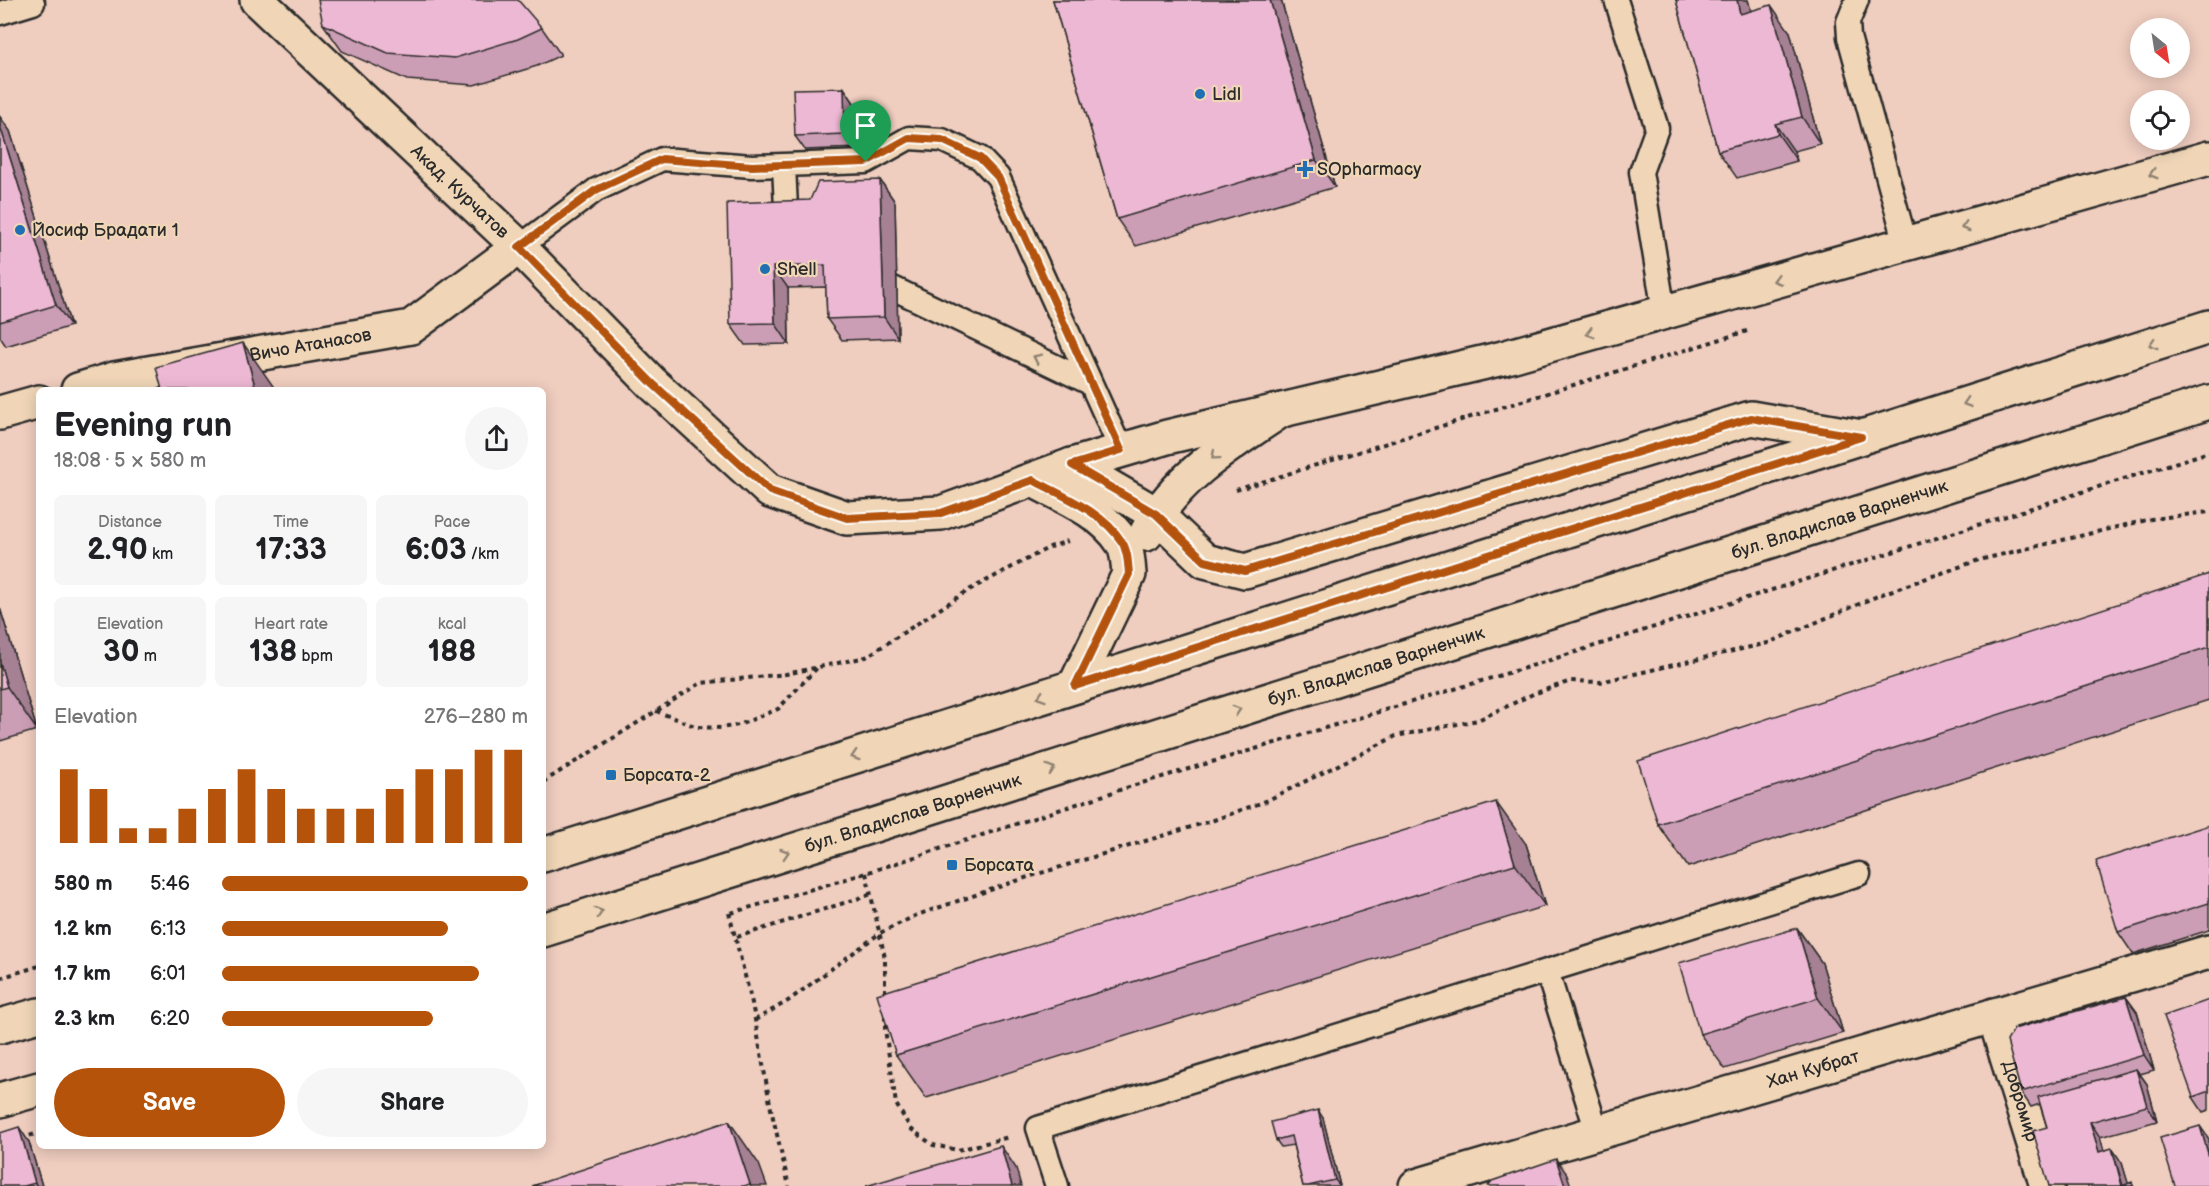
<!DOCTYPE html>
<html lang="en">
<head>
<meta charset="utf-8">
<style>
	:root { --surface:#fff; --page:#f6f6f6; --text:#202124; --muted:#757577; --accent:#b45309 }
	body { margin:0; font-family:"Balsamiq Sans",sans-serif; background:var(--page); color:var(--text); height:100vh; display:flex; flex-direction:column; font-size:22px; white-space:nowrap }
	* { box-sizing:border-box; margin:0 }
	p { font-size:20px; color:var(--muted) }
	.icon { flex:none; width:33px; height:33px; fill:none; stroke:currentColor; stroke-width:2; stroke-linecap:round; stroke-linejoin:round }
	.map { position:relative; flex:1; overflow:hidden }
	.drawer { position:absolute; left:36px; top:387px; width:510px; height:762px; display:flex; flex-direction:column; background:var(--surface); border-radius:9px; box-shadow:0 3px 15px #0003 }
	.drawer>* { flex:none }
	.needle { width:39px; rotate:150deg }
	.fabs { position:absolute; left:2130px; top:18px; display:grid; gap:12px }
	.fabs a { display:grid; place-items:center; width:60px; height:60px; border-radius:50%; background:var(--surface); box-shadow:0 3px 15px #0003; font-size:30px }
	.pin { position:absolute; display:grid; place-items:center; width:51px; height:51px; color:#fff; margin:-62px -26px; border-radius:50% 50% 50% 0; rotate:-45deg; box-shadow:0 0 6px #0007 }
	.pin .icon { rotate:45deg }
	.round { display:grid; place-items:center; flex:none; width:63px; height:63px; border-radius:32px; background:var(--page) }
	.head { display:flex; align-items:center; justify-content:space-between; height:102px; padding:0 18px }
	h1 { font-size:33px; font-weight:700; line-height:45px }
	.stats { display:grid; grid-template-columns:repeat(3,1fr); gap:9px; height:102px; padding:6px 18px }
	.stats div { display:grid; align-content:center; border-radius:9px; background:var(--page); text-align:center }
	.stats b { font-size:30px; font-weight:700 }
	.stats small { font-size:16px; font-weight:400 }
	.stats p { font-size:16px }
	.chart { height:168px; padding:12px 18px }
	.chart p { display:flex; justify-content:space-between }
	.chart svg { width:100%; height:108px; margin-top:6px; stroke:var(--accent); stroke-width:6 }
	.cta { display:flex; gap:12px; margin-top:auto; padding:12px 18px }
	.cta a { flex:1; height:69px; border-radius:36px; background:var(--accent); color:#fff; font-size:24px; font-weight:700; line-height:69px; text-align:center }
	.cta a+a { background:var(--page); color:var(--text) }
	ul { padding:0 18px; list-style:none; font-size:20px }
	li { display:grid; grid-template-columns:96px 72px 1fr; align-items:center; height:45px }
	li i { height:15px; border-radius:8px; background:var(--accent) }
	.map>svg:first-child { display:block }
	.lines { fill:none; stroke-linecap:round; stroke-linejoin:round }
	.lane-casing { stroke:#2b2b2b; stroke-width:27 }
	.street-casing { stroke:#2b2b2b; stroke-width:38 }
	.primary-casing { stroke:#2b2b2b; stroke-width:38 }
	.path { stroke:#2b2b2b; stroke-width:4; stroke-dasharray:4.5 4.5; stroke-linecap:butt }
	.lane { stroke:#f0d6b7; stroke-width:22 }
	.street { stroke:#f0d6b7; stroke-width:33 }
	.primary { stroke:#f0d6b7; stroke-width:33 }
	.wall { fill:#cc9eb5; stroke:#2b2b2b; stroke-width:1.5 }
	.shaded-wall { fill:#a68194; stroke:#2b2b2b; stroke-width:1.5 }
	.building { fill:#edb8d3; stroke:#2b2b2b; stroke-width:1.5 }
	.oneway { stroke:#8e8071 }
	.route-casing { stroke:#fff; stroke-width:12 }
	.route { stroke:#b45309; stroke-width:8 }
	.poi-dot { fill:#1f6fb2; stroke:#f0d6b7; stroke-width:2 }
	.labels { text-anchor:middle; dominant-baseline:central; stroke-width:4.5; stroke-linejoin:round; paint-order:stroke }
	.poi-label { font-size:18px; fill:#2b2b2b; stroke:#f0d6b7; text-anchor:start }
	.street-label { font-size:18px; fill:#2b2b2b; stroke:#f0d6b7 }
</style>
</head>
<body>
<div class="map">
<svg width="2209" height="1186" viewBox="0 0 2209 1186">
	<rect width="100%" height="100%" fill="#efcdbf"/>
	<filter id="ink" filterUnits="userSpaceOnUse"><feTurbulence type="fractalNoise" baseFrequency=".0167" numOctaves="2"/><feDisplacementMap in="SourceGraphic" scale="12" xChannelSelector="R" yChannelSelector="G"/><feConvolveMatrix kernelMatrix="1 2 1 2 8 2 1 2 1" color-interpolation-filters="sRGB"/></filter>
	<g filter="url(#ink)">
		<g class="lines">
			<defs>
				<path id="lane" d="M1616 0 1657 128 1641 172 1664 312
					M1857 0 1848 22 1849 37 1906 244
					M0 13 33 3
					M784 165 787 230
					M519 247 596 190 662 159 752 166 866 162 909 138 942 140 980 158 998 177 1121 450
					M870 277 1090 383
					M1547 971 1859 874
					M1057 1186 1038 1128 1547 971 1597 1132"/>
				<g id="street">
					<path id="s1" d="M257 0 519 247 652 383 770 491 847 518 941 513 1072 465 1167 437 1503 358 2209 158"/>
					<path id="s2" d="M78 390 114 379 411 327 519 247"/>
					<path d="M0 413 39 402"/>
					<path id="s3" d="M1994 1015 2047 1186"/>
					<path id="s4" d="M1416 1186 2209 952"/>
				</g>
				<g id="primary">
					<path d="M1072 465 1156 514 1205 561 1245 571 1751 418 1856 436"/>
					<path d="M1033 480C1063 496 1103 512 1122 542 1128 551 1128 564 1129 574L1075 686"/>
					<path d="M1146 534C1173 479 1230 444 1280 411"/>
					<path d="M543 855 2209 327"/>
					<path id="s5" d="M543 930 2209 402"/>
					<path d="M0 1026 39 1015"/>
					<path d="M0 1100 39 1089"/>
				</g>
			</defs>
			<use href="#lane" class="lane-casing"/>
			<use href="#street" class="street-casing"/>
			<use href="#primary" class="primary-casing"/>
			<path class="path" d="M1236 490 1747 331
				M656 711 697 727 721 728 739 725 778 709 818 667
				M543 782 701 683 786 674 866 657 969 590 1050 547 1068 541
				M866 873 885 958V996
				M729 913 752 1003 771 1109 789 1186
				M731 913 866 873 1132 786 1528 667 2209 452
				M737 937 872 894
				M0 978 39 966
				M885 1016V1029L896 1104 911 1129 933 1145 958 1150 1009 1137
				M755 1020 788 1001 880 933 917 915 1028 877 1214 820 1266 801 1396 736 1478 720 1533 694 1571 681 1600 682 1768 643 1887 592 1979 560 2151 519 2209 512
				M21 1138 39 1133"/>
			<use href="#lane" class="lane"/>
			<use href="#street" class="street"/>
			<use href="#primary" class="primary"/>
		</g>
		<path class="wall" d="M1053 0H1281L1335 187 1136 246 1117 219Z
			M1676 0H1748L1751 11 1790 32 1820 144 1794 151 1797 161 1737 178 1718 151Z
			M323 24 542 28 561 55 537 66 474 85 407 80 342 51Z
			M844 88 854 103 856 148 805 150 795 136Z
			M0 117 10 131 71 326 6 346 0 337Z
			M880 180 895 202 898 338 842 340 827 319 826 287 788 288 789 344 745 345 730 324 810 200Z
			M2209 574V700L1688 867 1658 824Z
			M0 608 37 730 0 741Z
			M2209 825V930L2133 954 2118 932Z
			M1526 844 1545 906 926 1098 896 1055Z
			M1797 928 1822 963 1843 1033 1725 1069 1700 1034Z
			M2126 997 2137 1012 2154 1070 2140 1074 2147 1084 2157 1121 2100 1137 2104 1151 2122 1163 2128 1184 2134 1186H2049L2047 1127 2040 1104 2031 1107 2021 1092Z
			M2209 1000V1110L2203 1112 2193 1097Z
			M1323 1118 1340 1186H1303L1293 1145 1281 1147 1276 1140Z
			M29 1142 42 1186H0Z"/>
		<path class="shaded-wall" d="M1270 0H1281L1335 187 1316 160Z
			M1737 0H1748L1759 41 1740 14Z
			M1771 5 1790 32 1820 144 1802 117Z
			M844 88 854 103 856 148 845 134Z
			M0 117 10 131 71 326 56 305 0 126Z
			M1775 124 1794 151 1797 161 1778 134Z
			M880 180 895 202 898 338 884 317Z
			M773 267 788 288 789 344 775 323Z
			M243 343 273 386 274 390H256Z
			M0 608 37 730 7 687 0 663Z
			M1496 802 1526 844 1545 906 1515 864Z
			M1797 928 1822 963 1843 1033 1818 998Z
			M2126 997 2137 1012 2154 1070 2144 1055Z
			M2136 1069 2147 1084 2157 1121 2147 1106Z
			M1318 1110 1323 1118 1340 1186 1335 1180Z
			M729 1121 759 1164 767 1186H751L750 1184Z
			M2090 1122 2100 1137 2109 1167 2099 1152Z
			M2200 1126 2209 1139V1157Z
			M19 1127 29 1142 42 1186H37L35 1183Z
			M1001 1146 1016 1168 1021 1186H1012Z
			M2112 1148 2122 1163 2129 1186H2123Z
			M1556 1159 1567 1174 1571 1186H1565Z"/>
		<path class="building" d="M318 0H518L542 28 518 39 455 58 388 53 323 24Z
			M1053 0H1270L1316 160 1117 219Z
			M1676 0H1737L1740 14 1771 5 1802 117 1775 124 1778 134 1718 151Z
			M844 88 845 134 795 136 793 89Z
			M0 126 56 305 0 322Z
			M880 180 884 317 827 319 825 265 773 267 775 323 730 324 727 203 810 200 818 182Z
			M243 343 256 390H162L156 367Z
			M2209 574V647L1658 824 1638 761Z
			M0 663 7 687 0 689Z
			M1496 802 1515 864 896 1055 877 994Z
			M2209 825V903L2118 932 2096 861Z
			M1797 928 1818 998 1700 1034 1679 963Z
			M2126 997 2144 1055 2021 1092 2007 1041 2014 1029Z
			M2209 1000V1091L2193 1097 2164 1016Z
			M2136 1069 2147 1106 2090 1122 2099 1152 2112 1148 2122 1186 2132 1182 2133 1186H2049L2033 1131 2047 1127 2038 1097Z
			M1318 1110 1335 1180 1308 1186H1303L1291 1136 1276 1140 1271 1122Z
			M729 1121 750 1184 744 1186H532Z
			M2200 1126 2209 1157V1186H2175L2160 1138Z
			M19 1127 35 1183 24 1186H0V1133Z
			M1001 1146 1012 1186H866Z
			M1556 1159 1565 1186H1488L1492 1181Z"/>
		<defs><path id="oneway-chevron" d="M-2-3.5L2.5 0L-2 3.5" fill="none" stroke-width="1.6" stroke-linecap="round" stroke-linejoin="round" transform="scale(1.5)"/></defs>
		<g class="oneway">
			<use href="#oneway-chevron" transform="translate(2153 174) rotate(164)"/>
			<use href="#oneway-chevron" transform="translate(1965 227) rotate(164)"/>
			<use href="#oneway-chevron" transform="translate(1777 280) rotate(164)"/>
			<use href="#oneway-chevron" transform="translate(1590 333) rotate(164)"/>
			<use href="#oneway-chevron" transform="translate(2153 344) rotate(162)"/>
			<use href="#oneway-chevron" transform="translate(1037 358) rotate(-154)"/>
			<use href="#oneway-chevron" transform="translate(1967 403) rotate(162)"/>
			<use href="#oneway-chevron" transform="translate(1215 456) rotate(140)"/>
			<use href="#oneway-chevron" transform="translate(1041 697) rotate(162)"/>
			<use href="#oneway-chevron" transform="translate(1237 710) rotate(-18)"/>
			<use href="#oneway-chevron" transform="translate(855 756) rotate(162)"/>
			<use href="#oneway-chevron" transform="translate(1051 769) rotate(-18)"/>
			<use href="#oneway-chevron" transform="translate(785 853) rotate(-18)"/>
			<use href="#oneway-chevron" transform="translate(599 912) rotate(-18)"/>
		</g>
	</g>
	<g class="lines" filter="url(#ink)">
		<defs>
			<path id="route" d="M909 138 942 140 980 158 998 177 1121 450 1072 465 1156 514 1205 561 1245 571 1751 418 1861 437 1075 686 1129 574C1128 564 1128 551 1122 542 1103 512 1063 496 1033 480L941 513 847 518 770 491 652 383 519 247 596 190 662 159 752 166 866 162Z"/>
		</defs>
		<use href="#route" class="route-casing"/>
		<use href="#route" class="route"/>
	</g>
	<g class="poi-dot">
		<circle cx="1200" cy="94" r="6"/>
		<path d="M1302 160h6v6h6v6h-6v6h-6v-6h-6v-6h6z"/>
		<circle cx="20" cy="230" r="6"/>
		<circle cx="765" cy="269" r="6"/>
		<rect x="605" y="769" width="12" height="12" rx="3"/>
		<rect x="946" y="859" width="12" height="12" rx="3"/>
	</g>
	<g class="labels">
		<g class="poi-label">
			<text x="1212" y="94">Lidl</text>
			<text x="1317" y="169">SOpharmacy</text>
			<text x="32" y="230">Йосиф Брадати 1</text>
			<text x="777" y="269">Shell</text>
			<text x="623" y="775">Борсата-2</text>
			<text x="964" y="865">Борсата</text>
		</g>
		<g class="street-label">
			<text stroke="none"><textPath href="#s1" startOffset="279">Акад. Курчатов</textPath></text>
			<text stroke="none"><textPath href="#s2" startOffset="237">Вичо Атанасов</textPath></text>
			<text stroke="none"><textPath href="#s5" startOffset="1360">бул. Владислав Варненчик</textPath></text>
			<text stroke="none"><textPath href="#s5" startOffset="874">бул. Владислав Варненчик</textPath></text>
			<text stroke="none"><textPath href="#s5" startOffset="388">бул. Владислав Варненчик</textPath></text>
			<text stroke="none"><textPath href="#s4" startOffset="414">Хан Кубрат</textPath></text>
			<text stroke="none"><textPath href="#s3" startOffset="90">Добромир</textPath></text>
		</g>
	</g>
</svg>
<div class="fabs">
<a><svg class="needle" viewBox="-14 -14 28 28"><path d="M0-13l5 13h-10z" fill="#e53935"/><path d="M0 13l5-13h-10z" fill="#757577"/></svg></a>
<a><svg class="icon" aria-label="locate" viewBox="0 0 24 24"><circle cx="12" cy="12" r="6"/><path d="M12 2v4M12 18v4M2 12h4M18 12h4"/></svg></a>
</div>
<div class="pin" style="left:866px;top:162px;background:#1e9e55"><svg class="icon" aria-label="arrive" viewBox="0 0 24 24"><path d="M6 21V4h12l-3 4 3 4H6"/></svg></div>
<section class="drawer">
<div class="head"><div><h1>Evening run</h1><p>18:08 · 5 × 580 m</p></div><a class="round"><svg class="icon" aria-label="share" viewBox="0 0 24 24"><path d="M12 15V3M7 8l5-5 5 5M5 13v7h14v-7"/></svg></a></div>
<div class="stats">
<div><p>Distance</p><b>2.90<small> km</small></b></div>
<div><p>Time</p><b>17:33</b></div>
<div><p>Pace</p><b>6:03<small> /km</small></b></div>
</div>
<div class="stats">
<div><p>Elevation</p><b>30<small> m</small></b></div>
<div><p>Heart rate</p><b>138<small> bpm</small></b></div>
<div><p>kcal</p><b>188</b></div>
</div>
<div class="chart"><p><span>Elevation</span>276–280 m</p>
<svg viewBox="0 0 160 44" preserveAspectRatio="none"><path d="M5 44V14M15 44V22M25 44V38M35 44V38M45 44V30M55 44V22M65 44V14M75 44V22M85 44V30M95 44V30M105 44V30M115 44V22M125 44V14M135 44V14M145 44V6M155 44V6"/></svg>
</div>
<ul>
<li><b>580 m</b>5:46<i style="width:100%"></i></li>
<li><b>1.2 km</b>6:13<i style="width:74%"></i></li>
<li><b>1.7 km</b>6:01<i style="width:84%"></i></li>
<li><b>2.3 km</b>6:20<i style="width:69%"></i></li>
</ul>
<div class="cta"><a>Save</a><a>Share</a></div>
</section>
</div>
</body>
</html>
